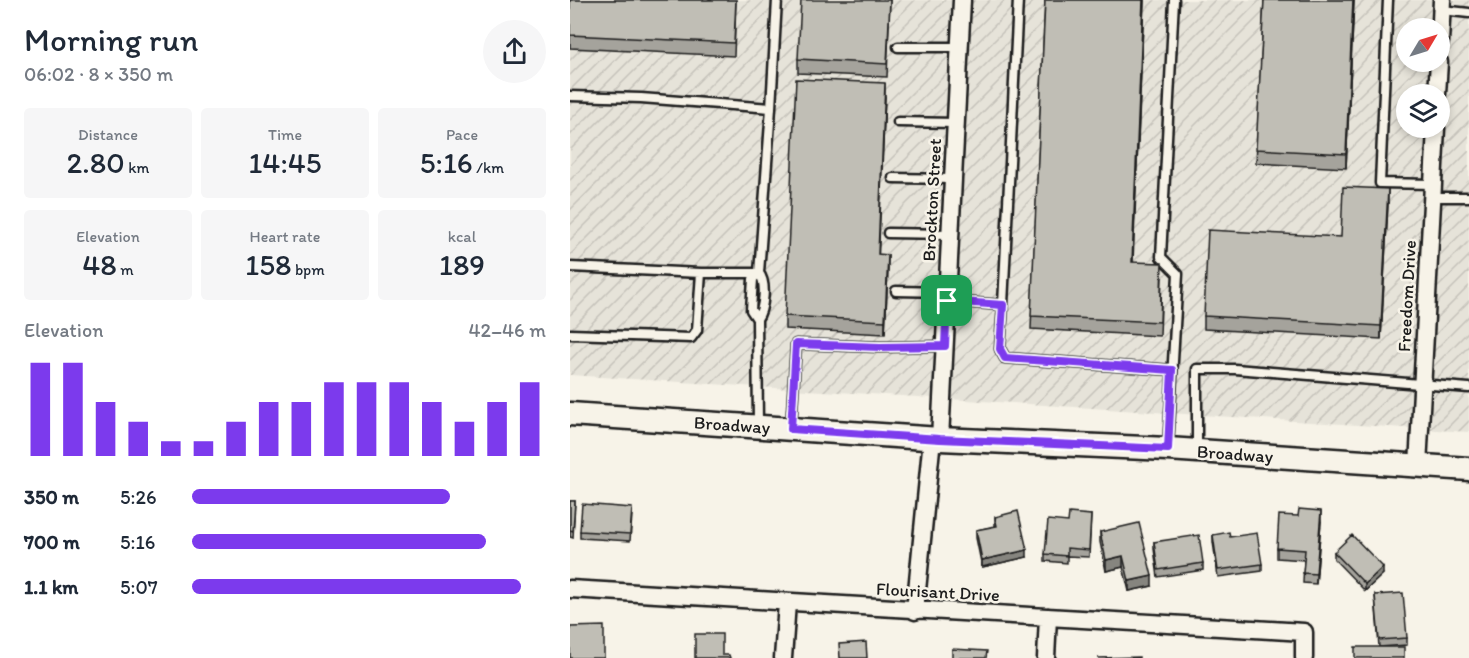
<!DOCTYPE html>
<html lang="en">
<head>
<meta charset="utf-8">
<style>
	:root { --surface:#fff; --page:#f6f6f7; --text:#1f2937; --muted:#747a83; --accent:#7c3aed }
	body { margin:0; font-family:Itim,sans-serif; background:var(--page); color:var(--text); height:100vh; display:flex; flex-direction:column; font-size:22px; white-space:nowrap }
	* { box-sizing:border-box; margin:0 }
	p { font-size:20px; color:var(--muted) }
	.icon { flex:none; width:33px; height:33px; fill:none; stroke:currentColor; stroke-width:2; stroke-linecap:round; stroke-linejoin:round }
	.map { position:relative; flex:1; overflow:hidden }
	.sheet { display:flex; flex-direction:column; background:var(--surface); width:570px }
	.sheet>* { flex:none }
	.needle { width:39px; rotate:52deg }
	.controls { position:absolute; left:826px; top:18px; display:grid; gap:12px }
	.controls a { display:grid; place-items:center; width:54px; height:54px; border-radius:50%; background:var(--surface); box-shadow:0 3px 9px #0003; font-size:30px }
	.pin { position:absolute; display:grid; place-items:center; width:51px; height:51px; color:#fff; margin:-26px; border-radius:12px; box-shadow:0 3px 9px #0006 }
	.round { display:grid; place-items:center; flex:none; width:63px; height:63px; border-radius:32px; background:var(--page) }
	.headline { display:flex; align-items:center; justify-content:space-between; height:102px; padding:0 24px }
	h1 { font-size:33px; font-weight:600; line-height:45px }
	.stats { display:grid; grid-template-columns:repeat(3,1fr); gap:9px; height:102px; padding:6px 24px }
	.stats div { display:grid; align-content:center; border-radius:6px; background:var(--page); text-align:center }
	.stats b { font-size:30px; font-weight:600 }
	.stats small { font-size:16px; font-weight:400 }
	.stats p { font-size:16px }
	.chart { height:168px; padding:12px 24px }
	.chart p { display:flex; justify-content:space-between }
	.chart svg { width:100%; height:108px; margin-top:6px; stroke:var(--accent); stroke-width:6 }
	ul { padding:0 24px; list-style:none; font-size:20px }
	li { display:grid; grid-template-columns:96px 72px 1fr; align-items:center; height:45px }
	li i { height:15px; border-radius:8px; background:var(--accent) }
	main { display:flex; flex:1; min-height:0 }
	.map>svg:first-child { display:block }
	.industrial { fill:url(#industrial-furrows); fill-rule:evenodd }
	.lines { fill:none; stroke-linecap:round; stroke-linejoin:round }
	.lane-casing { stroke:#1c1c1c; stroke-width:13 }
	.street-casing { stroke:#1c1c1c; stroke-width:21 }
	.secondary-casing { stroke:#1c1c1c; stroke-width:27 }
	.lane { stroke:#f7f3e8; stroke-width:8 }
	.street { stroke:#f7f3e8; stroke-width:16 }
	.secondary { stroke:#f7f3e8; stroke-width:22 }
	.wall { fill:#a5a39c; stroke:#1c1c1c; stroke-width:1.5 }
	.shaded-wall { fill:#86857f; stroke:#1c1c1c; stroke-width:1.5 }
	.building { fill:#c0beb5; stroke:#1c1c1c; stroke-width:1.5 }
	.route-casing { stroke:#fff; stroke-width:12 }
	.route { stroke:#7c3aed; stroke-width:8 }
	.labels { text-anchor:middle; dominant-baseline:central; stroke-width:5; stroke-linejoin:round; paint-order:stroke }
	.street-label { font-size:18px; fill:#1c1c1c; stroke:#f7f3e8 }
</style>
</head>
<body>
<main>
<section class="sheet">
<div class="headline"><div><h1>Morning run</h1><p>06:02 · 8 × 350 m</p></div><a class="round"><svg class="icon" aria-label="share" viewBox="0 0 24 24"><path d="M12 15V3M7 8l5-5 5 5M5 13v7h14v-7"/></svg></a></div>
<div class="stats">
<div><p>Distance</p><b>2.80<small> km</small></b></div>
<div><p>Time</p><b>14:45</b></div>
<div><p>Pace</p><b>5:16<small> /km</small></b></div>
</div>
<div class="stats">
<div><p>Elevation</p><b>48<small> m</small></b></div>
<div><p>Heart rate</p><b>158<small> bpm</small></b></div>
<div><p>kcal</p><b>189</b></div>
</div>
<div class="chart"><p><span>Elevation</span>42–46 m</p>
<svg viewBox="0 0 160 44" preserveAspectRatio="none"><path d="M5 44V6M15 44V6M25 44V22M35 44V30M45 44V38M55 44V38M65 44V30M75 44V22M85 44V22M95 44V14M105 44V14M115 44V14M125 44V22M135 44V30M145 44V22M155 44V14"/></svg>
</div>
<ul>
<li><b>350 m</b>5:26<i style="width:73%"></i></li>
<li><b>700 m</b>5:16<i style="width:83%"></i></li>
<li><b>1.1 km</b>5:07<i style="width:93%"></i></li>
</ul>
</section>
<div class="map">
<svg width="899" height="658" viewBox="0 0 899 658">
	<defs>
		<pattern id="industrial-furrows" width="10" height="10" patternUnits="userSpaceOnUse" patternTransform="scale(1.5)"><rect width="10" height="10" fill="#e6e3d9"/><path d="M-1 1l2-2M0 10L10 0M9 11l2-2" fill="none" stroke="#c5c2ba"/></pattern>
	</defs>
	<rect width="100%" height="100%" fill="#f7f3e8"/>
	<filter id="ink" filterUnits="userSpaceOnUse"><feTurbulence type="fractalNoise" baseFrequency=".0167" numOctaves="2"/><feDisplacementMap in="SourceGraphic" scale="12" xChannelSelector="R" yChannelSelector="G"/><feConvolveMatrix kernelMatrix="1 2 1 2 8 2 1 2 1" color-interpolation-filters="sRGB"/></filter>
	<g filter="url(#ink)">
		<path class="industrial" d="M0 0H899V432L0 375ZM837 28H870V62H837ZM837 94H870V128H837Z"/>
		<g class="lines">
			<defs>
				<path id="lane" d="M818 0 810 183 863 184
					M872 10 899 13
					M328 47H390
					M0 96 71 98 201 108 189 273C197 283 194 309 187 319
					M201 108 207 0
					M328 122 386 123
					M323 178 383 179
					M862 197H899
					M318 233 380 234
					M0 267 131 273
					M326 291 377 292
					M377 301 433 305 430 349 435 358 602 370
					M433 305 448 0
					M0 334 121 338 127 330 131 273H189
					M188 425 187 319 181 310 183 279 189 273
					M221 429 226 344 310 347 375 346
					M598 448 608 274 591 257 604 0
					M627 450V369H665L899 388"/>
				<path id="street" d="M870 42 872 0
					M867 94 869 62
					M370 439 392 0
					M848 466 866 128
					M0 589 734 632V658
					M345 611 362 438
					M213 658 217 603
					M476 658 478 617"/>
				<path id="secondary" d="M0 414 370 439 598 449 899 469"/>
			</defs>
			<use href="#lane" class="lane-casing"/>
			<use href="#street" class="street-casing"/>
			<use href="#secondary" class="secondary-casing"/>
			<use href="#lane" class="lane"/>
			<use href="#street" class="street"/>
			<use href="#secondary" class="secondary"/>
		</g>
		<path class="wall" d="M0 0H166L164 56 0 48Z
			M320 0 317 77 228 73V59Z
			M475 0H574L563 262 592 276 590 336 461 329Z
			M694 0H784L776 168 686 163Z
			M315 96 308 254 318 268 315 334 215 329V316Z
			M818 203 811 339 634 329V316L771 237Z
			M0 501H5L3 538 0 537Z
			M62 515 60 541 10 538V531Z
			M521 515 519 557 497 556V563L475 561V554L498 522Z
			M728 516 751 521 746 584 733 583 734 560 707 558V548Z
			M425 517 457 557 412 567 406 538V530L425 526Z
			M530 532 582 586 559 591 553 567 536 571 530 542Z
			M643 535 660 537 692 564V571L648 577 643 542Z
			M584 542 633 563V570L588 577 584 549Z
			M764 552 813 574 795 591 764 559Z
			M805 595 837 638V645L809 647Z"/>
		<path class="shaded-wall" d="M573 0H574L562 275V262Z
			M783 0H784L776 168V154Z
			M315 83V96L308 267V254Z
			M818 189V203L811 339V326Z
			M318 255V268L315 334V321Z
			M751 511V521L746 584V574Z
			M457 550V557L412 567V560Z
			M553 556V567L536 571V560Z
			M813 567V574L795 591V584Z
			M582 576V586L559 591V581Z"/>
		<path class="building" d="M0 0H166L164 43 0 35Z
			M231 0H320L317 64 228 59Z
			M475 0H573L562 262 592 263 590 322 461 316Z
			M694 0H783L776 154 686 149Z
			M226 79 315 83 308 254 318 255 315 321 215 316Z
			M773 187 818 189 811 326 634 316 638 230 771 237Z
			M0 501H5L3 531 0 530Z
			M12 504 62 508 60 534 10 531Z
			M729 509 751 511 746 574 733 573 735 550 707 548 709 515 728 516Z
			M448 511 457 550 412 560 406 530 427 526 425 517Z
			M499 513 521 515 519 550 497 548V556L475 554 478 520 498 522Z
			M569 523 582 576 559 581 553 556 536 560 530 532Z
			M659 532 660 537 687 533 692 564 648 570 643 535Z
			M629 535 633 563 588 570 584 542Z
			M782 535 813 567 795 584 764 552Z
			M833 593 837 638 809 640 805 595Z
			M34 626V658H0V627Z
			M125 634H152V655H159L160 658H125Z
			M296 642 297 658H270L269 644Z
			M785 647H834V658H785Z
			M382 649 417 651 416 658H382Z
			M569 657V658H528Z"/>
	</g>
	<g class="lines" filter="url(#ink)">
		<defs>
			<path id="route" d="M377 301 433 305 430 349 435 358 602 370 598 449 370 439 221 429 226 344 310 347 375 346Z"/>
		</defs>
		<use href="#route" class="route-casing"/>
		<use href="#route" class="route"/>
	</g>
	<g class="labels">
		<g class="street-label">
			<text transform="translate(362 200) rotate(-87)">Brockton Street</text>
			<text transform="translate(837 296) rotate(-87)">Freedom Drive</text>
			<text transform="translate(162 425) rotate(4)">Broadway</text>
			<text transform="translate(665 454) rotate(4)">Broadway</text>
			<text transform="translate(368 592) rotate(3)">Flourisant Drive</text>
		</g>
	</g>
</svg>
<div class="controls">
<a><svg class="needle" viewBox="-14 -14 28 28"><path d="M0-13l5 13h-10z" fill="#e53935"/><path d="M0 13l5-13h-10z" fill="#747a83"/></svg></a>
<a><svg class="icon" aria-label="layers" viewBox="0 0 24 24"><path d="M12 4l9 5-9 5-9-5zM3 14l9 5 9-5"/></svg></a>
</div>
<div class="pin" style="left:377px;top:301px;background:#1e9e55"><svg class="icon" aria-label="arrive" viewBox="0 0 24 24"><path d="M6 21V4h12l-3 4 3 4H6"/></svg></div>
</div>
</main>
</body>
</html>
